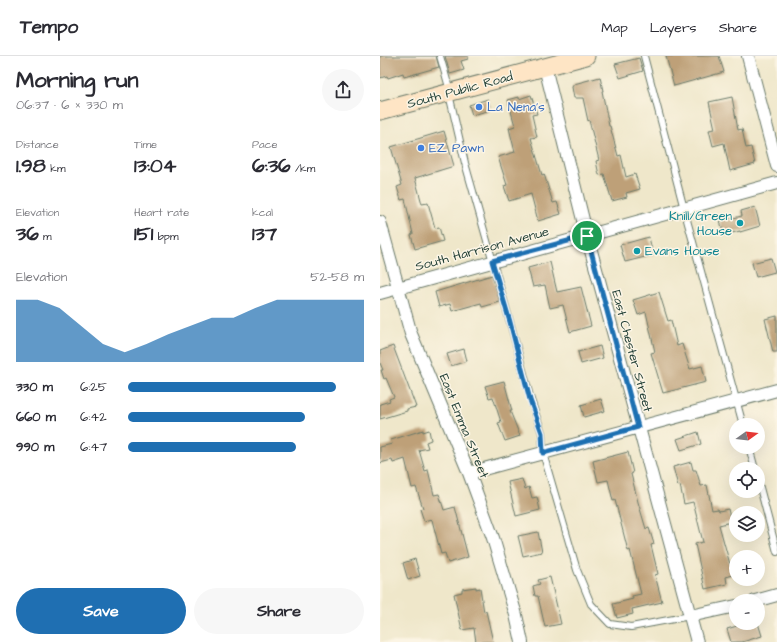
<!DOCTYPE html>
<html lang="en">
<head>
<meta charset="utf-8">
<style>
	:root { --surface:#fff; --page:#f7f7f7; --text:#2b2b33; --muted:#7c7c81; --line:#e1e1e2; --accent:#1f6fb2 }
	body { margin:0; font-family:"Architects Daughter",sans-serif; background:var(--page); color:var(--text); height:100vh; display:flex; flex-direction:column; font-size:15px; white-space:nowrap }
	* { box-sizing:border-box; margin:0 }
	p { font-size:13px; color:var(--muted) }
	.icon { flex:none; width:22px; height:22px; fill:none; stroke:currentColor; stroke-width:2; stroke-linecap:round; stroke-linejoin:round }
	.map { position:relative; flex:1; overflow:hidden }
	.panel { display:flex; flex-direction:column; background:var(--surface); width:380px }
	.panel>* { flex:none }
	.needle { width:26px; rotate:75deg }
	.controls { position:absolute; left:349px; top:362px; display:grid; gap:8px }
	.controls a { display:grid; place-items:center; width:36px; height:36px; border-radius:50%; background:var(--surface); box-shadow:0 4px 16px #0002; font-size:20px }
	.pin { position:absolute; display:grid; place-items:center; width:34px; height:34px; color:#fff; margin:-17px; border:2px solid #fff; border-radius:50%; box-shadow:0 1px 4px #0007 }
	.round { display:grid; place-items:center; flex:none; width:42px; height:42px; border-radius:21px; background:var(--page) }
	.headline { display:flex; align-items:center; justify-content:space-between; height:68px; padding:0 16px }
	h1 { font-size:22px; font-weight:800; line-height:30px }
	.figures { display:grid; grid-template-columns:repeat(3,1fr); gap:6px; height:68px; padding:4px 16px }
	.figures div { display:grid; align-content:center }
	.figures b { font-size:20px; font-weight:800 }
	.figures small { font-size:11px; font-weight:400 }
	.figures p { font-size:11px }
	.chart { height:112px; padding:8px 16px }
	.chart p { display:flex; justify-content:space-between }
	.chart svg { width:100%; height:72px; margin-top:4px; fill:var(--accent); opacity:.7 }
	.button { display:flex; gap:8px; margin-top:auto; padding:8px 16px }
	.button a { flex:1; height:46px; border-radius:24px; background:var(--accent); color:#fff; font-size:16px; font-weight:800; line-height:46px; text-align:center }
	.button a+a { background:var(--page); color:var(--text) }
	ul { padding:0 16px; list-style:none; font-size:13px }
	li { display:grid; grid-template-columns:64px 48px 1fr; align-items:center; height:30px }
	li i { height:10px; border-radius:5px; background:var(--accent) }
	header { display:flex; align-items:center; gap:24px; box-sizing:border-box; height:56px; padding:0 20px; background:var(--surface); border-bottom:1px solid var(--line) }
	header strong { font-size:19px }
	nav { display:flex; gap:22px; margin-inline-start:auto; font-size:14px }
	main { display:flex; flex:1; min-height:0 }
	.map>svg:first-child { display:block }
	.building { fill:#bea078 }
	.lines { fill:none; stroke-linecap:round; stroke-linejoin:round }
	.lane-casing { stroke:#687868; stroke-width:8 }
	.street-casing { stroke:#687868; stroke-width:14 }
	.secondary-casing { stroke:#687868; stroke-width:19 }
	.lane { stroke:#fff; stroke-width:6 }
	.street { stroke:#fff; stroke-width:12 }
	.secondary { stroke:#fee5c5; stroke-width:17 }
	.route-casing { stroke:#fff; stroke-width:8 }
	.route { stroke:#1f6fb2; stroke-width:5 }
	.shop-dot { fill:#3f7fe0; stroke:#fcf5e5; stroke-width:1.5 }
	.culture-dot { fill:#0f9aa8; stroke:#fcf5e5; stroke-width:1.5 }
	.labels { text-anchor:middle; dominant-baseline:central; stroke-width:3; stroke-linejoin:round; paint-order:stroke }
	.street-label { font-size:13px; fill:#1f3d34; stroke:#fcf5e5 }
	.shop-label { font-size:13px; fill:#366cbe; stroke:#fcf5e5; text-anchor:start }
	.culture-label { font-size:13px; fill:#0d838f; stroke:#fcf5e5; text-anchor:end }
</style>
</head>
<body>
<header>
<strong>Tempo</strong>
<nav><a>Map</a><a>Layers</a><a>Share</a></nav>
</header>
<main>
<section class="panel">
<div class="headline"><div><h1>Morning run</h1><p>06:37 · 6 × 330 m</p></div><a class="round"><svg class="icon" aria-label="share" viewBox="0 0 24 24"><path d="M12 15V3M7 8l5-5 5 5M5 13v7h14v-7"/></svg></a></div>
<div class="figures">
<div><p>Distance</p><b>1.98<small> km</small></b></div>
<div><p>Time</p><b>13:04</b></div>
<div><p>Pace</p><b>6:36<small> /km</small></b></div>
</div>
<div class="figures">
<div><p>Elevation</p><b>36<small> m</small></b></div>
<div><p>Heart rate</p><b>151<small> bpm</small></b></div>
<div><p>kcal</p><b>137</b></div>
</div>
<div class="chart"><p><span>Elevation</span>52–58 m</p>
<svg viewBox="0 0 160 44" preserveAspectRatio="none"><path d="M0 44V6L10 6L20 11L30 22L40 33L50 38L60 33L70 27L80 22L90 17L100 17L110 11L120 6L130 6L140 6L150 6L160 6V44z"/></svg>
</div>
<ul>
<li><b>330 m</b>6:25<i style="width:88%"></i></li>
<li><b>660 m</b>6:42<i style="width:75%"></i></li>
<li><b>990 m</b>6:47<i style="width:71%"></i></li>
</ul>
<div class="button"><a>Save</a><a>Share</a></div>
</section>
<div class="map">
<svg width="397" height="586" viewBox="0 0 397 586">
	<rect width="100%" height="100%" fill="#fcf5e5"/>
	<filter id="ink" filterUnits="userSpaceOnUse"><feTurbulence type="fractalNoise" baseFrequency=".025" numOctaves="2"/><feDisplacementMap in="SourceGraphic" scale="8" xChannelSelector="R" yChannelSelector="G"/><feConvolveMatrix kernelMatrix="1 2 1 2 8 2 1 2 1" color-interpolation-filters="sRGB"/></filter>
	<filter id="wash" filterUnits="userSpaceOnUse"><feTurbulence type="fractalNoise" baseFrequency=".012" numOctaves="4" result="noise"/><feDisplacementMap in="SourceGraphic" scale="16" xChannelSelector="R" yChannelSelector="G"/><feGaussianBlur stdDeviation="0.9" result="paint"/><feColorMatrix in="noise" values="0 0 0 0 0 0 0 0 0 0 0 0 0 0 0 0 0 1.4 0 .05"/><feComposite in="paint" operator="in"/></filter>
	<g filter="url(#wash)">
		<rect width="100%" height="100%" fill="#efe7ca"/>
		<g id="blocks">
			<path class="building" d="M0 0H56L59 11 24 21 23 17 8 22 7 20 0 22Z
				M65 0H88V3L81 5 84 14 70 18Z
				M286 0H339L344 16 294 30Z
				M259 2 263 15 240 22 235 8Z
				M220 21 223 35H222L229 70H230L238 100 241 99 246 121 255 118 260 133 246 137 247 141 232 145 224 118 219 119 216 105 219 104 209 64 208 65 203 42H194L192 31 194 28Z
				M151 39 157 58 152 59 157 81 151 82 162 119 164 118 173 147 177 146 181 158 158 165 151 138 129 145 124 130 127 129 118 101 135 96 129 72 135 70 128 44 139 41V43Z
				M352 41 358 74 362 73 366 92 371 91 375 108 350 115 344 87 333 90 329 74 335 73 329 46Z
				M108 43 111 54 92 59 89 49Z
				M64 75 74 110 35 122 42 148 48 147 55 172 59 171 63 185 35 193 31 179 33 178 25 143 21 144 17 131 22 129 11 91Z
				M375 151 380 170 360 176V175L344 179 340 165 362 160 361 155Z
				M269 181 273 199 245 206 240 189Z
				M391 202 395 216 376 221 372 207Z
				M170 206 177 236 201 231 211 270 190 276 183 249 170 252 165 229 153 231 148 212Z
				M112 219 120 246 102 251 101 247 72 255 70 248 59 251 55 236Z
				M279 236 288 265 291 264 297 290 302 288 310 313 322 310 326 326 283 337 271 297 275 296 266 256 258 259 253 244Z
				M397 260V296H393L385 263Z
				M13 290 36 351 27 353V355L0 363V348L10 345 9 343 14 341 6 322 4 323 1 314H3L0 307V295Z
				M220 290 223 302 201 308 198 296Z
				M84 293 87 305 71 310 67 298Z
				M124 325 132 355H130L140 380 125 385 118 367 121 366 113 341 109 342 105 330Z
				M221 343 225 355 204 361 201 349Z
				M43 374V376L49 374 51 384 46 386 48 392 39 394 45 415 48 414 54 439 59 438 64 454 75 451 88 501 68 507 65 497 61 498 52 464 51 463 44 465 40 453 43 452 36 431 32 432 25 403 13 407 12 404 0 407V391L12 388 11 384Z
				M318 376 321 388 301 394 297 383Z
				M248 396 253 417 251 418 258 446 266 473 269 472 274 488 271 489 278 518 275 519 282 546 252 553 253 558 237 562 233 548 253 543 252 540 261 538 250 494 248 495 235 444 233 445 228 424 218 426 213 405Z
				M311 406 313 414H316L321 430 327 429 332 454 338 453 339 455 348 453 351 466 339 469 353 519 346 521 347 528 325 533 315 488 323 486 313 446 304 448 300 429 298 430 293 411Z
				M142 423 145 433 149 431 152 442 157 441 160 454 136 460 128 426Z
				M158 476 162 496 143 500 138 480Z
				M35 503 40 520 28 524 23 507Z
				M170 521 181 568 165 571 158 540H155L153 530 160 528 158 524Z
				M96 531V533L100 532 104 556 106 555 113 586H96L94 572 82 574 74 538 82 536V533Z
				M367 567H378L382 580 362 586H351L347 573Z"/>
		</g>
	</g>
	<g filter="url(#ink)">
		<use href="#blocks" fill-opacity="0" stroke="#687868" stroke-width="1"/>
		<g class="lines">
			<defs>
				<path id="lane" d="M60 0 70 35
					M264 0 304 153 363 369
					M69 38 85 107 130 266 151 344 162 377 163 397 197 514 211 548 230 568 251 571 310 560
					M369 391 375 413
					M378 424 397 496"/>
				<path id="street" d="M368 0 397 110
					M165 11 207 180 317 586
					M0 166 31 278 89 417 113 482 136 559 142 586
					M0 237 397 127
					M89 417 397 334
					M375 545 397 539
					M310 560 356 550"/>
				<path id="secondary" d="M0 55 206 0"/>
			</defs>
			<use href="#lane" class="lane-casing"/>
			<use href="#street" class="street-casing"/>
			<use href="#secondary" class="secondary-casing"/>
			<use href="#lane" class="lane"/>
			<use href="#street" class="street"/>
			<use href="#secondary" class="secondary"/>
		</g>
	</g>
	<g class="lines" filter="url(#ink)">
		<defs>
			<path id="route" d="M207 180 258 371 163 397 162 377 150 344 130 266 112 205Z"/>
		</defs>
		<use href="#route" class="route-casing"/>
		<use href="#route" class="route"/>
	</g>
	<g class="shop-dot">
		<circle cx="99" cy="51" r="4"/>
		<circle cx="41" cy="92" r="4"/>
	</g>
	<g class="culture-dot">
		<circle cx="360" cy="167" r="4"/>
		<circle cx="257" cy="195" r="4"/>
	</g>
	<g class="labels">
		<g class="street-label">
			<text transform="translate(80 34) rotate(-15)">South Public Road</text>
			<text transform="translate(102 193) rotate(-15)">South Harrison Avenue</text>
			<text transform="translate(252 295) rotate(75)">East Chester Street</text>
			<text transform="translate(84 370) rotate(68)">East Emma Street</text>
		</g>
		<g class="shop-label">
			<text x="107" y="51">La Nena's</text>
			<text x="49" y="92">EZ Pawn</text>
		</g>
		<g class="culture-label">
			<text x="352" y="160">Knill/Green<tspan x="352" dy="15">House</tspan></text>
			<text x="265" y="195" text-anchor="start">Evans House</text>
		</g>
	</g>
</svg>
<div class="controls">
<a><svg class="needle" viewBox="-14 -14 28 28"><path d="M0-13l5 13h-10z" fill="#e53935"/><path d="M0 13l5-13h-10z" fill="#7c7c81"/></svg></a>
<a><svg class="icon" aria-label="locate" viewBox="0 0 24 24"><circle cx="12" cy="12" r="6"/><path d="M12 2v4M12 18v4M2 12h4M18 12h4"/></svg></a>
<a><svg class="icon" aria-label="layers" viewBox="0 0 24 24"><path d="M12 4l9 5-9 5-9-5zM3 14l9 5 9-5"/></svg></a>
<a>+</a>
<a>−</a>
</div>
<div class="pin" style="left:207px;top:180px;background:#1e9e55"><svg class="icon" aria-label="arrive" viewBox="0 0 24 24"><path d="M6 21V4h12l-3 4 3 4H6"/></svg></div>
</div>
</main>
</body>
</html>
